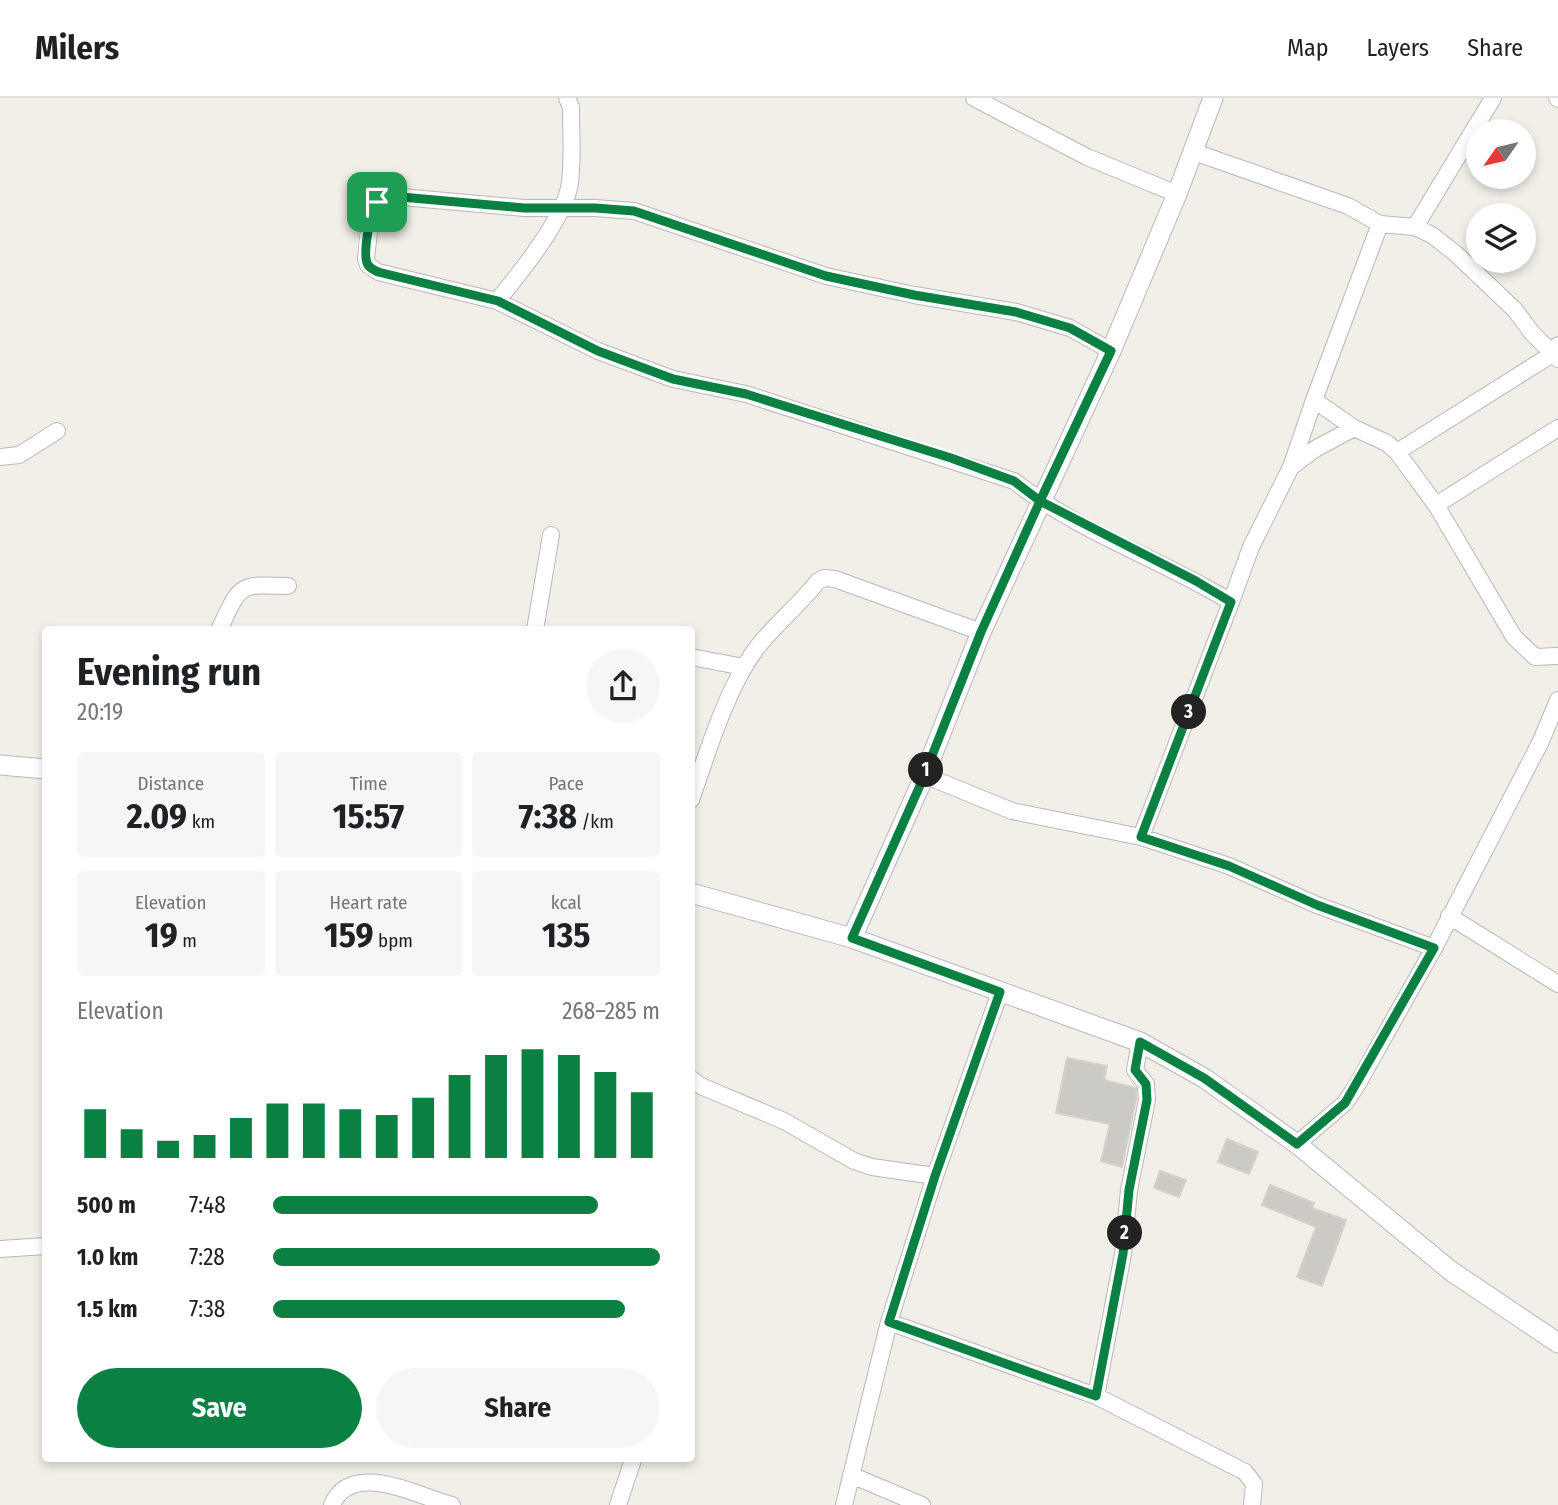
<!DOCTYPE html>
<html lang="en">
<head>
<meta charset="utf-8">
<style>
	:root { --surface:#fff; --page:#f6f6f6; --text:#202124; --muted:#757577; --line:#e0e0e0; --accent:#0b8043 }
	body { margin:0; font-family:"Fira Sans Condensed",sans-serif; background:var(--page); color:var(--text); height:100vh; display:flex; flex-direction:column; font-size:26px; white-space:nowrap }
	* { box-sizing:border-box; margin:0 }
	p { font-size:23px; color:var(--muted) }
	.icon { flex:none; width:38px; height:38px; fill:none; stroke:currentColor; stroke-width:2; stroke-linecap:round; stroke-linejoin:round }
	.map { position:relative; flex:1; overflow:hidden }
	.side { position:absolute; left:42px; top:528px; width:653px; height:836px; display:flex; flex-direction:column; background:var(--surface); border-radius:7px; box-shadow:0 4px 10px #0003 }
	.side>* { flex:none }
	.needle { width:46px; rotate:236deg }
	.fabs { position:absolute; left:1466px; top:21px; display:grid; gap:14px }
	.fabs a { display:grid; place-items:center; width:70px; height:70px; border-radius:50%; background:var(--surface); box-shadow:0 4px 10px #0003; font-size:35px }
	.pin { position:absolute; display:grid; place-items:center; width:60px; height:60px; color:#fff; margin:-30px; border-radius:14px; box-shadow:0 4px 10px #0006 }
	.km { position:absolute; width:35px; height:35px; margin:-18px; border-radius:50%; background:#222; color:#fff; font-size:19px; line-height:35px; text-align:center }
	.round { display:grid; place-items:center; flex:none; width:74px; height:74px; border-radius:37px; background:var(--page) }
	.summary { display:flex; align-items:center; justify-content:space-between; height:119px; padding:0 35px }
	h1 { font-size:38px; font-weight:700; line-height:52px }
	.metrics { display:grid; grid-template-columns:repeat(3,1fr); gap:10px; height:119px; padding:7px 35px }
	.metrics div { display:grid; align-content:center; border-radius:7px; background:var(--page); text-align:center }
	.metrics b { font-size:35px; font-weight:700 }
	.metrics small { font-size:19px; font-weight:400 }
	.metrics p { font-size:19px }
	.chart { height:196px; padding:14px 35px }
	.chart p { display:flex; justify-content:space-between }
	.chart svg { width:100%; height:126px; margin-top:7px; stroke:var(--accent); stroke-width:6 }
	.cta { display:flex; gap:14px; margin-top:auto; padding:14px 35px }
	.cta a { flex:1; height:80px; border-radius:42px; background:var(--accent); color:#fff; font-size:28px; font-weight:700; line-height:80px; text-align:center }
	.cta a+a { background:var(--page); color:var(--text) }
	ul { padding:0 35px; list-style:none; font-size:23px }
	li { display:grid; grid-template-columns:112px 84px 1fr; align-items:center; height:52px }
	li i { height:18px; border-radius:9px; background:var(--accent) }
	header { display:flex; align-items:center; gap:42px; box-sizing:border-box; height:98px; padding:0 35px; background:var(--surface); border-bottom:2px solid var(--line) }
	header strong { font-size:33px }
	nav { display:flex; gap:38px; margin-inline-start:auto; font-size:24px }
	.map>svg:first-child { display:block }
	.building { fill:#cccac5; stroke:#d6d1c6; stroke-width:2 }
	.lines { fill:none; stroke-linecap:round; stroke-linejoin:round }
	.minor-casing { stroke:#b5b8bc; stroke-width:18 }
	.tertiary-casing { stroke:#b5b8bc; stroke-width:21 }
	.minor { stroke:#fff; stroke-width:16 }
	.tertiary { stroke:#fff; stroke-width:19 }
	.route-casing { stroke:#fff; stroke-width:14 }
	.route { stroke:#0b8043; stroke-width:9 }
</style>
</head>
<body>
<header>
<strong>Milers</strong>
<nav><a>Map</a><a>Layers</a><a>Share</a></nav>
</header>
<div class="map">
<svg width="1558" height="1407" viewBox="0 0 1558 1407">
	<rect width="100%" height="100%" fill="#f1efe8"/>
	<path class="building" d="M1067 960 1107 968 1104 982 1136 990V1001L1122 1069 1101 1063 1110 1026 1056 1015Z
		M1227 1041 1258 1054 1249 1076 1218 1064Z
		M1160 1073 1186 1082 1179 1099 1154 1090Z
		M1270 1087 1314 1105 1312 1110 1346 1122 1322 1188 1297 1179 1316 1129 1262 1107Z"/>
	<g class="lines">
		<defs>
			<path id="minor" d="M974 0 1087 59 1177 96
				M1557 0 1558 1
				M1194 54 1348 108 1380 126 1415 129 1432 137 1456 156 1515 212 1532 235 1558 261
				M1415 129 1493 0
				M497 203C520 175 565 120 570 85 573 60 571 34 571 9L567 0
				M1111 253 1070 230 1016 214 914 197 826 178 634 113 595 110H524L390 98 378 104 371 117 366 160 368 167 378 174 497 203 598 253 673 281 746 296 1014 383C1079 434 1161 461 1231 504L1251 449 1291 369 1314 302 1354 330 1387 345 1397 354 1436 407 1514 539 1535 559 1558 558
				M1314 302 1380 126
				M1397 354 1554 255 1558 247
				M0 359 19 357 57 333
				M1291 369 1315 351 1354 330
				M1436 407 1558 330
				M219 532C241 486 237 486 288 488
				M535 532 551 437
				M691 559 744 569
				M924 677 1012 713 1141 739 1229 768 1317 807 1434 850
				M691 702C708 653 727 588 759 547 777 525 800 506 818 483L824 480 835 481 981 534
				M1141 739 1231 504
				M1449 818 1558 886
				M691 981 703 989 784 1023 854 1063 872 1069 935 1078
				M1297 1046 1345 1005 1357 987 1434 850 1541 643 1558 602
				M0 1151 46 1148
				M889 1224 1096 1298 1245 1374 1254 1386 1252 1407
				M1096 1298 1123 1156 1129 1092 1147 1002 1146 986 1135 972 1140 944
				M851 1377 922 1407
				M332 1407C351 1361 417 1398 452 1407
				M618 1407 633 1362
				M844 1407 889 1224 935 1078 1000 894"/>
			<path id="tertiary" d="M0 667 46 671
				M691 795 852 840 1140 944 1204 980 1297 1046 1451 1173 1558 1245
				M852 840 922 683 981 534 1111 253 1177 96 1213 0"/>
		</defs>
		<use href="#minor" class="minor-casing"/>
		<use href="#tertiary" class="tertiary-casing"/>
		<use href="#minor" class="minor"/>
		<use href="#tertiary" class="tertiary"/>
	</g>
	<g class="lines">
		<defs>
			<path id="route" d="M377 104C370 112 362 158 368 167 371 171 374 172 378 174L498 203 598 253 673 281 746 296 951 360 1014 383 1040 403 981 534 922 683 852 840 1000 894 935 1078 889 1224 1096 1298 1123 1156 1129 1092 1147 1002 1146 986 1135 972 1140 944 1204 980 1297 1046 1345 1005 1434 850 1317 807 1229 768 1141 739 1231 504 1196 483 1040 403 1111 253 1070 230 1016 214 914 197 826 178 634 113 595 110H524L390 98 377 104"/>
		</defs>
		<use href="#route" class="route-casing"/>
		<use href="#route" class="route"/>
	</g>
</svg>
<div class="fabs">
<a><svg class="needle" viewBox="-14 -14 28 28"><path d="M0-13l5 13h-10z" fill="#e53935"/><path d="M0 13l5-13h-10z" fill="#757577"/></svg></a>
<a><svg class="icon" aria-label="layers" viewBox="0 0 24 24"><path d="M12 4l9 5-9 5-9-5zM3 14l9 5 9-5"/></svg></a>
</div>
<div class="pin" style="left:377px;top:104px;background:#1e9e55"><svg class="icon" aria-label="arrive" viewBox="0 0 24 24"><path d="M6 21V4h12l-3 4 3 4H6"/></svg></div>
<b class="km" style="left:926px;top:672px">1</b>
<b class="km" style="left:1125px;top:1135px">2</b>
<b class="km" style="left:1189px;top:614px">3</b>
<section class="side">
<div class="summary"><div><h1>Evening run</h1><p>20:19</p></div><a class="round"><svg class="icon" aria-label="share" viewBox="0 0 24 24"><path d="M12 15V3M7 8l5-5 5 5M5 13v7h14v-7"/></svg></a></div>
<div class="metrics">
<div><p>Distance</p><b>2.09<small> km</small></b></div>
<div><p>Time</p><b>15:57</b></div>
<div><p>Pace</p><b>7:38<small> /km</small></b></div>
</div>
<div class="metrics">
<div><p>Elevation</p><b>19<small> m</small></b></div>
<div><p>Heart rate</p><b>159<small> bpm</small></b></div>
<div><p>kcal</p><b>135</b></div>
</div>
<div class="chart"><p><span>Elevation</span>268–285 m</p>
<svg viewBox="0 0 160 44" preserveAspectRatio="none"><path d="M5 44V27M15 44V34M25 44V38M35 44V36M45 44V30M55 44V25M65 44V25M75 44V27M85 44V29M95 44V23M105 44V15M115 44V8M125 44V6M135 44V8M145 44V14M155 44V21"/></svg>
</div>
<ul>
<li><b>500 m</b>7:48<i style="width:84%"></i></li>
<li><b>1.0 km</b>7:28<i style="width:100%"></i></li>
<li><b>1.5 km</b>7:38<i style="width:91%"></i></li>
</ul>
<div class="cta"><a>Save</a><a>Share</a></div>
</section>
</div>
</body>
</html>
